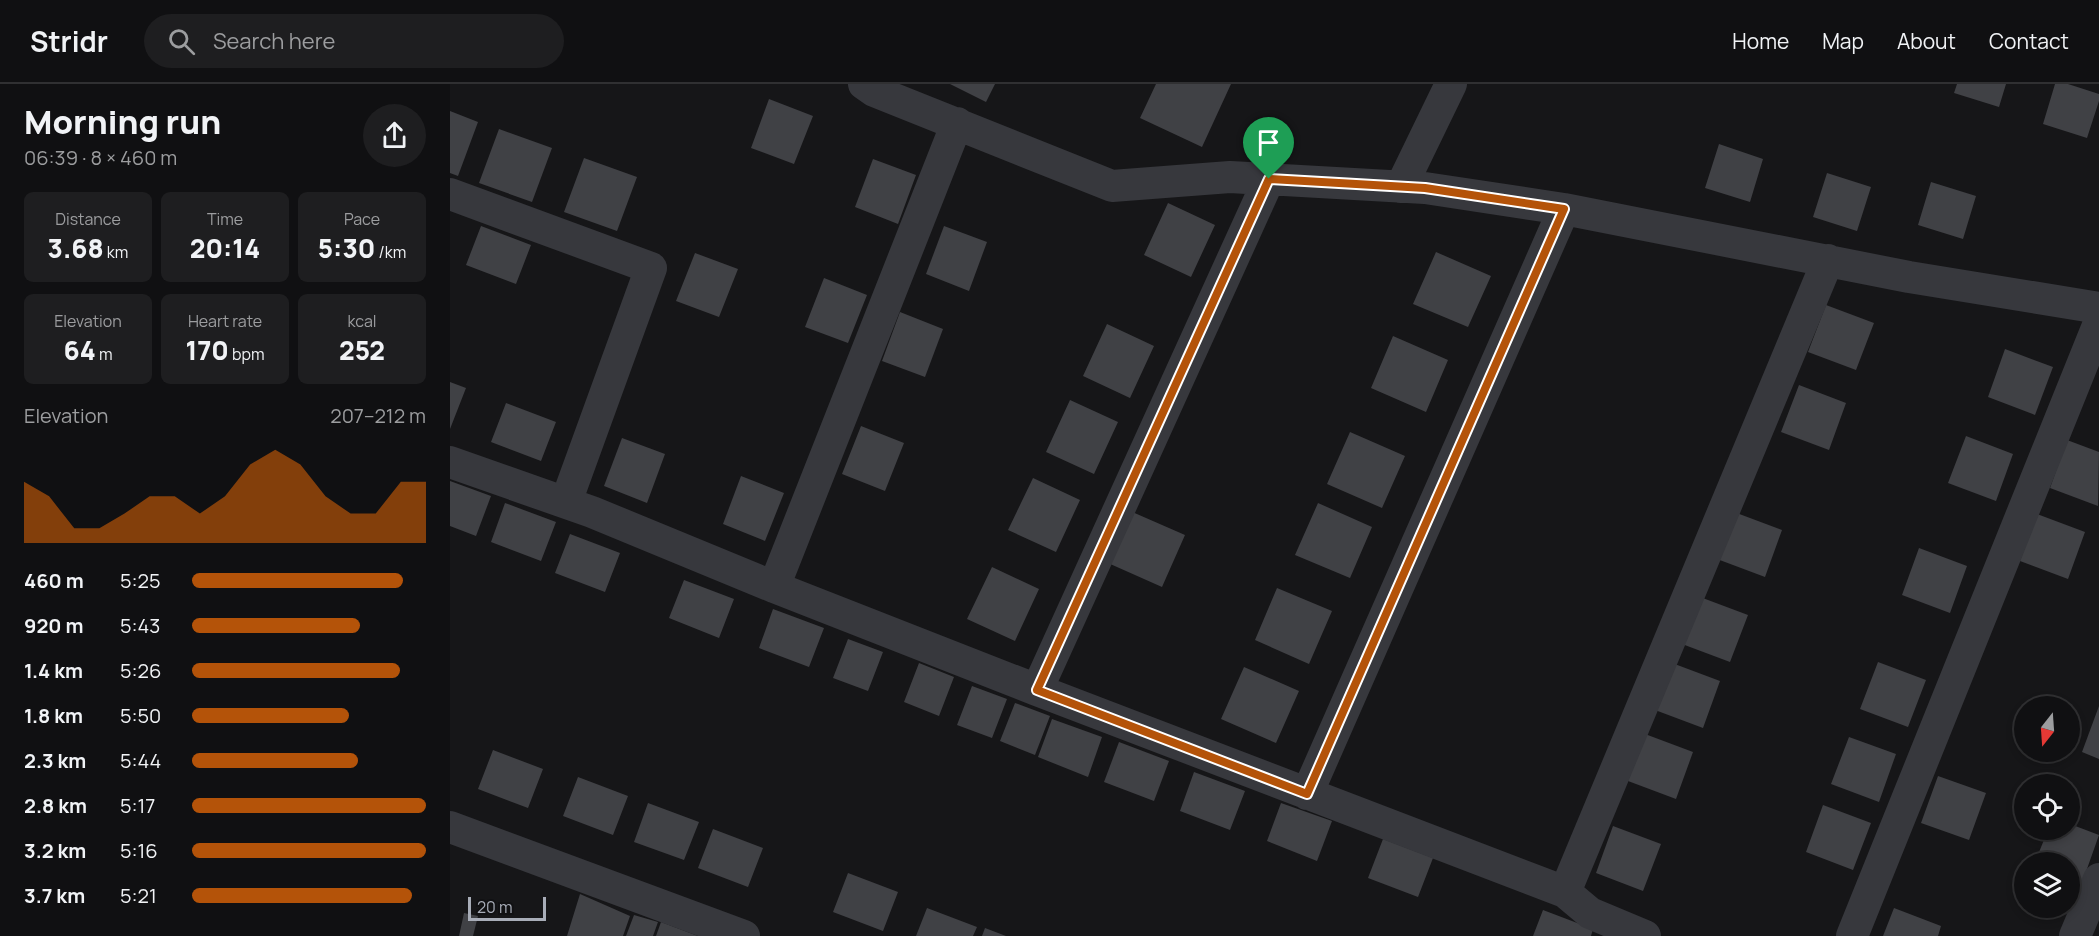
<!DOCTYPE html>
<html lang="en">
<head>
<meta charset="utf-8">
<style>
	:root { --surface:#101012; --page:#1e1e20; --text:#f1f3f6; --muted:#9c9d9f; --line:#303032; --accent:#b45309 }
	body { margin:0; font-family:Manrope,sans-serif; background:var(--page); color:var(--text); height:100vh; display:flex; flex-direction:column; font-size:22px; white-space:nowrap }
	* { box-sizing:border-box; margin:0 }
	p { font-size:20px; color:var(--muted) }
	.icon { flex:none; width:33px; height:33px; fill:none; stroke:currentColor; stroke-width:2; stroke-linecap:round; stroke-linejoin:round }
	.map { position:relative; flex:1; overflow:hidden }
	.panel { display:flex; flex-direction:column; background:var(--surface); width:450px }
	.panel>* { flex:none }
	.needle { width:39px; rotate:197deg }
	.fabs { position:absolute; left:1564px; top:612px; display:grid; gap:12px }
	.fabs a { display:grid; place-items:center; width:66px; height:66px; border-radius:50%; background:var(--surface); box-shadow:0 3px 9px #0003,0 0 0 2px var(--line); font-size:30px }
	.scale { position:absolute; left:18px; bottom:15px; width:78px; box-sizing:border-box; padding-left:6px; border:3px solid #a8adb8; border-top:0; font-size:16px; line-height:21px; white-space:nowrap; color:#a8adb8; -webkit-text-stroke:4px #111113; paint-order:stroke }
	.pin { position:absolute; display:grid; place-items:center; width:51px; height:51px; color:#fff; margin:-62px -26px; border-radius:50% 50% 50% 0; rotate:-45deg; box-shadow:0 0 6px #0007 }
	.pin .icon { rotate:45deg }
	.round { display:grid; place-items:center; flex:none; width:63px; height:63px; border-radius:32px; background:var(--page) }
	.overview { display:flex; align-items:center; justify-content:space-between; height:102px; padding:0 24px }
	h1 { font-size:33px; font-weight:800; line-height:45px }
	.stats { display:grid; grid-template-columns:repeat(3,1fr); gap:9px; height:102px; padding:6px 24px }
	.stats div { display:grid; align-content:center; border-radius:9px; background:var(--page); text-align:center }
	.stats b { font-size:26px; font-weight:800 }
	.stats small { font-size:16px; font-weight:400 }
	.stats p { font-size:16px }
	.chart { height:168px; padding:12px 24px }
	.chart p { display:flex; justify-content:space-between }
	.chart svg { width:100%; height:108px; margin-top:6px; fill:var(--accent); opacity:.7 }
	ul { padding:0 24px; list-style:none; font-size:20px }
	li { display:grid; grid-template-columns:96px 72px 1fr; align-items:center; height:45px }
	li i { height:15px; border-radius:8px; background:var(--accent) }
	header { display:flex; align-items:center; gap:36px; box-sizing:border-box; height:84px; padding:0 30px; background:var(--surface); border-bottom:2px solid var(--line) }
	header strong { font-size:28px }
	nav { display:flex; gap:33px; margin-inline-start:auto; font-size:21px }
	.search { width:420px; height:54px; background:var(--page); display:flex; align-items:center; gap:15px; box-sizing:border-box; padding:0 21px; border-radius:33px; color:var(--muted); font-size:22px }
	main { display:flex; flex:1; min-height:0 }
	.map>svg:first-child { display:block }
	.building { fill:#404145 }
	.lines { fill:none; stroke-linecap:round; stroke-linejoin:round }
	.minor { stroke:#37383d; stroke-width:32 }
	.route-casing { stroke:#fff; stroke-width:12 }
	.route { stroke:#b45309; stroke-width:8 }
</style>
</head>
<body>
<header>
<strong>Stridr</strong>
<div class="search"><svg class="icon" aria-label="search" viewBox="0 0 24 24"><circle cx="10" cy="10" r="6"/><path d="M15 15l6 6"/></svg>Search here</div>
<nav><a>Home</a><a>Map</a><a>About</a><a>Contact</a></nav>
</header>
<main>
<section class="panel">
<div class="overview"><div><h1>Morning run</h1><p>06:39 · 8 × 460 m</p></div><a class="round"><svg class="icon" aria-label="share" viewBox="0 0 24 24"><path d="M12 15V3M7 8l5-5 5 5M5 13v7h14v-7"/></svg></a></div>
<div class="stats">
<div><p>Distance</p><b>3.68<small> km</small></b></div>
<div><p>Time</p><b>20:14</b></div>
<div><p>Pace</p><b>5:30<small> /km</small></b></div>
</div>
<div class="stats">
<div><p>Elevation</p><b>64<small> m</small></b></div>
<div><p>Heart rate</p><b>170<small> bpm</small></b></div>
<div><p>kcal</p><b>252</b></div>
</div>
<div class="chart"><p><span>Elevation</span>207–212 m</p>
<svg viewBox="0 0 160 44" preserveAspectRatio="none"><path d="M0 44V19L10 25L20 38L30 38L40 32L50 25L60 25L70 32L80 25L90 12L100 6L110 12L120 25L130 32L140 32L150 19L160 19V44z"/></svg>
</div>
<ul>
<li><b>460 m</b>5:25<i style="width:90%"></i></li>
<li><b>920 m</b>5:43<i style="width:72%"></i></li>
<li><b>1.4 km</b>5:26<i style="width:89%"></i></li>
<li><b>1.8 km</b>5:50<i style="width:67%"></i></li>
<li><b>2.3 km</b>5:44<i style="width:71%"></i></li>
<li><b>2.8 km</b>5:17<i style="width:100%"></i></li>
<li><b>3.2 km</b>5:16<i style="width:100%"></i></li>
<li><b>3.7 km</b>5:21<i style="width:94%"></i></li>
</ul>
</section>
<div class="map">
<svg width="1649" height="852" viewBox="0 0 1649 852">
	<rect width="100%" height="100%" fill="#161618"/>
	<path class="building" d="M500 0H545L536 18Z
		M706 0H781L752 63 690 34Z
		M1507 0H1556L1549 23 1504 9Z
		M1605 0H1618L1649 10V17L1637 54 1593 40Z
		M319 15 363 32 344 80 301 64Z
		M0 27 28 38 8 92 0 89Z
		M49 45 102 64 82 118 29 99Z
		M1269 60 1313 75 1300 118 1255 104Z
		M134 74 187 93 167 147 114 128Z
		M423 75 466 91 448 140 405 123Z
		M1377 89 1421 103 1407 147 1363 133Z
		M1481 98 1526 112 1513 155 1468 141Z
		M718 119 765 141 741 193 694 171Z
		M31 142 81 161 66 200 16 181Z
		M494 142 537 158 519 207 476 190Z
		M986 168 1041 192 1018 243 963 220Z
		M245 169 288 185 269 233 226 217Z
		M374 194 417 211 398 259 355 243Z
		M1376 221 1424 239 1406 286 1358 268Z
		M450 228 493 245 475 293 432 277Z
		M657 240 704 262 680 314 633 292Z
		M943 252 998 276 976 328 921 304Z
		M1555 265 1603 283 1585 331 1538 313Z
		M0 298 16 304 0 345Z
		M1349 301 1396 319 1379 366 1331 348Z
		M620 316 668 338 644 390 596 368Z
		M56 319 106 338 91 377 41 358Z
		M411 342 454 359 435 407 392 390Z
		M900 348 955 372 932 424 877 400Z
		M1516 352 1563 370 1546 417 1498 399Z
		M172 354 215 370 197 419 154 402Z
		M1617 356 1649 368 1648 422 1600 404Z
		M291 392 334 409 315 457 273 440Z
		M583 394 630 416 606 468 558 446Z
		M0 397 41 412 26 452 0 442Z
		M55 419 106 438 91 477 41 458Z
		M868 419 922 443 900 494 845 471Z
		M680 427 735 451 712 503 658 479Z
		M1284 428 1332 446 1315 493 1267 475Z
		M1587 430 1635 448 1618 495 1570 477Z
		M120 450 170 469 155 508 105 489Z
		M1469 464 1517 482 1500 529 1452 511Z
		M542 483 589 505 565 557 517 535Z
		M234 496 284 515 269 554 219 534Z
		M827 504 882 527 859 580 805 556Z
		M1250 513 1298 531 1280 578 1232 560Z
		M323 525 374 544 359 583 309 564Z
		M398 555 433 568 418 607 383 594Z
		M1428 578 1476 596 1458 643 1410 625Z
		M469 579 504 593 489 632 454 618Z
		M1222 579 1270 597 1253 644 1205 626Z
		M794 583 849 607 826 659 771 635Z
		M522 602 557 615 542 654 507 641Z
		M565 619 600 632 585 671 550 657Z
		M1649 622V675L1632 668Z
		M602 635 652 653 638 693 588 673Z
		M1195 650 1243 668 1226 715 1178 697Z
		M1399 653 1446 670 1429 718 1381 700Z
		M669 658 719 677 704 717 654 698Z
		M43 666 93 685 78 724 28 705Z
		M744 688 795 707 780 746 730 727Z
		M1488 692 1536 709 1519 756 1471 739Z
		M128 693 178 712 163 751 113 732Z
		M198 719 249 738 234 776 184 758Z
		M831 719 882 737 867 777 817 757Z
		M1373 721 1421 739 1403 786 1356 768Z
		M1620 740 1649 751 1632 799 1620 794V778H1585L1598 746H1620Z
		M1163 742 1211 760 1193 807 1146 789Z
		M263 745 313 764 298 803 248 784Z
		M933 755 983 774 968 813 918 794Z
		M398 789 448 808 433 847 383 828Z
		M130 810 180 832 173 852H117Z
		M477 824 527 843 523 852H466Z
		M1444 824 1491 842 1488 852H1433Z
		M1093 826 1143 845 1141 852H1083Z
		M14 829 28 832 23 852H9Z
		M184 831 208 838 203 852H176Z
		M211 838 248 852H206Z
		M535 844 556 852H532Z"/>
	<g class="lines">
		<path class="minor" d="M414 0 424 7 662 102 780 93 975 104 1114 125 1459 193 1649 224
			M951 103 1001 0
			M0 110 201 184 116 418
			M0 378 142 428 324 503 587 606 1115 808 1140 829 1195 852
			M324 503 507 39
			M587 606 819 95
			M857 710 1114 125
			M0 743 294 852
			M1115 808 1378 176
			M1402 852 1649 239
			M1625 852 1649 795"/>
	</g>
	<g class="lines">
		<defs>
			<path id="route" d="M819 95 975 104 1114 125 857 710 587 606Z"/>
		</defs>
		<use href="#route" class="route-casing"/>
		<use href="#route" class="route"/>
	</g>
</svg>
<div class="fabs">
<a><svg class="needle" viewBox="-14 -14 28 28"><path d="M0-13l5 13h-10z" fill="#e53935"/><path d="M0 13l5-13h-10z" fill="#9c9d9f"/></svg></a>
<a><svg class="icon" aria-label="locate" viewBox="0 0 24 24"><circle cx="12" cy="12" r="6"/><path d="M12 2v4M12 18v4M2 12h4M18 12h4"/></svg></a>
<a><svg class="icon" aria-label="layers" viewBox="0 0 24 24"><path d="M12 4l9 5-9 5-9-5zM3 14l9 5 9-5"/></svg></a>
</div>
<div class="scale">20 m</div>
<div class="pin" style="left:819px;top:95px;background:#1e9e55"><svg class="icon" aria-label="arrive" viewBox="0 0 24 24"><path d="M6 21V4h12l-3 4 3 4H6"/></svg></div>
</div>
</main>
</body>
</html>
